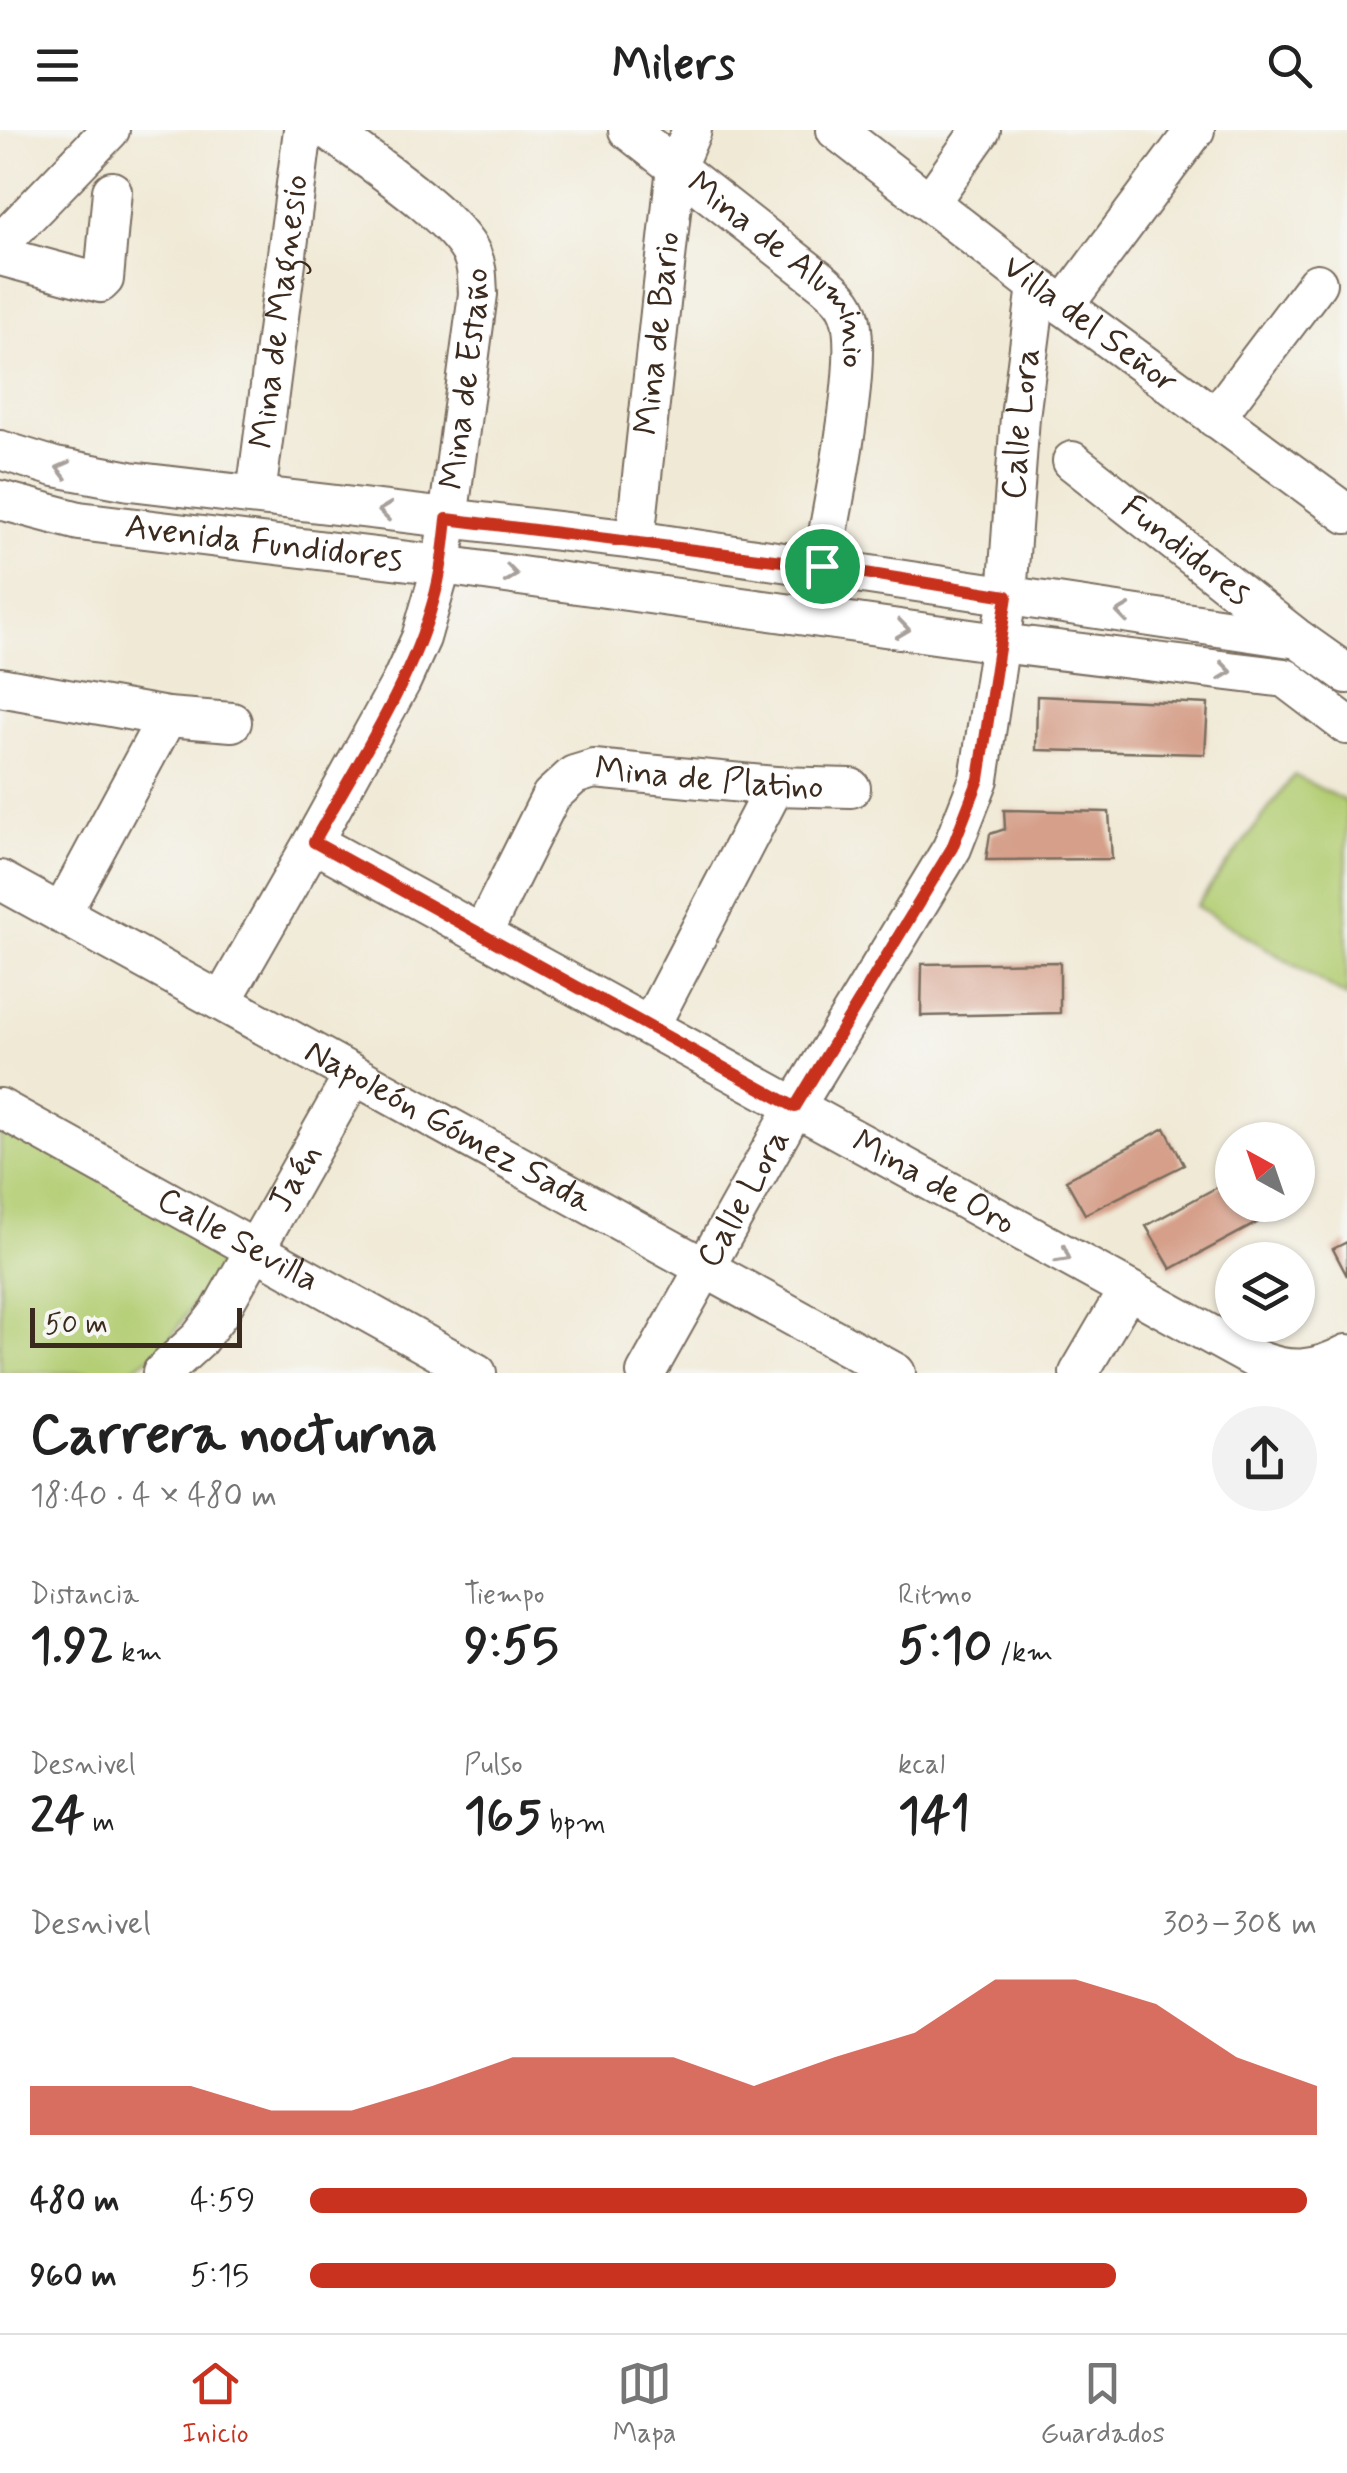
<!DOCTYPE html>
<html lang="es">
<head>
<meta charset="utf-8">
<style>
	:root { --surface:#fff; --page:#f2f2f2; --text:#222; --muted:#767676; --line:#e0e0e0; --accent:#c8321e }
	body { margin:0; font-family:Mynerve,sans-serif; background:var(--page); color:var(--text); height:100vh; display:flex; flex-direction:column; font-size:38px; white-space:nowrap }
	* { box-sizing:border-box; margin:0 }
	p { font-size:32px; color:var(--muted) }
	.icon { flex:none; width:55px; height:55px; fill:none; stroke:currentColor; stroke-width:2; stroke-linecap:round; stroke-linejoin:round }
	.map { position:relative; height:1243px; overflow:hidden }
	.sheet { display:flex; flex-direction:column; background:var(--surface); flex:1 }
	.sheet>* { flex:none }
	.needle { width:65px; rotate:320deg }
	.tools { position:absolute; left:1215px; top:992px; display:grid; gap:20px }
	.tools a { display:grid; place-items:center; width:100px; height:100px; border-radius:50%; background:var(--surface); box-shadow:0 2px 8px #0004; font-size:50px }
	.scale { position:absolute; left:30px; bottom:25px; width:212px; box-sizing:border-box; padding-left:10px; border:5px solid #3b2a1e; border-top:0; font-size:28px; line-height:35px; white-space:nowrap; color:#3b2a1e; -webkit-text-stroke:8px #f6f6f2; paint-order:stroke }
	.pin { position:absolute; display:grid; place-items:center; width:85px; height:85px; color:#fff; margin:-42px; border:5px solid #fff; border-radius:50%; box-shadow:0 2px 10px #0007 }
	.round { display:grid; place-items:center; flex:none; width:105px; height:105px; border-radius:52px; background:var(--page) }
	.summary { display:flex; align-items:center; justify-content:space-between; height:170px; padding:0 30px }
	h1 { font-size:55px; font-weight:800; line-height:75px }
	.stats { display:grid; grid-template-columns:repeat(3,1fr); gap:15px; height:170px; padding:10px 30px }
	.stats div { display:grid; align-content:center }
	.stats b { font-size:50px; font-weight:800 }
	.stats small { font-size:28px; font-weight:400 }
	.stats p { font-size:28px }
	.chart { height:280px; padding:20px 30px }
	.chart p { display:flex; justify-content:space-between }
	.chart svg { width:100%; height:180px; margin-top:10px; fill:var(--accent); opacity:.7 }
	ul { padding:0 30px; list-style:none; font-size:32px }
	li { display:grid; grid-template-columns:160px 120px 1fr; align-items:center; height:75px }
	li i { height:25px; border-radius:12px; background:var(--accent) }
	header { display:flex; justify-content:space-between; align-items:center; height:130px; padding:0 30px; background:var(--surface); font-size:45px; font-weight:800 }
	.dock { display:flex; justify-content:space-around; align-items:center; height:140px; border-top:2px solid var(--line); background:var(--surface); font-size:28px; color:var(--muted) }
	.dock a { display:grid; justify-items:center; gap:5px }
	.dock .selected { color:var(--accent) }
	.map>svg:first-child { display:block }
	.green { fill:#b3cd73; stroke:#777c48; stroke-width:2.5 }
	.building { fill:#d59f89 }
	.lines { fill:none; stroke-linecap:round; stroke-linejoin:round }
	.minor-casing { stroke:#7a6d5e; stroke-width:42 }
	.minor { stroke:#fff; stroke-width:38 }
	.oneway { stroke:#a79f9a }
	.route-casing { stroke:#fff; stroke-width:20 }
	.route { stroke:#c8321e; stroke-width:12 }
	.labels { text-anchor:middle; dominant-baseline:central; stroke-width:8; stroke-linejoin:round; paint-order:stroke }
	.street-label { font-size:35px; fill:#3b2a1e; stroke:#f6f6f2 }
</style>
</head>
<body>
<header><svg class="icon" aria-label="menu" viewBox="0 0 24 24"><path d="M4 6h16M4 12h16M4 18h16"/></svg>Milers<svg class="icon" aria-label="search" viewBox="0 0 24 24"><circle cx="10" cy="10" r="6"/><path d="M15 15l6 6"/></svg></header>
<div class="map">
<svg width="1347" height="1243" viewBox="0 0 1347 1243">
	<rect width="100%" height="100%" fill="#f6f6f2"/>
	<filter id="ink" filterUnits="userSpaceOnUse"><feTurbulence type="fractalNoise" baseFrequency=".01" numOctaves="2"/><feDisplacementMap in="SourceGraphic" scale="20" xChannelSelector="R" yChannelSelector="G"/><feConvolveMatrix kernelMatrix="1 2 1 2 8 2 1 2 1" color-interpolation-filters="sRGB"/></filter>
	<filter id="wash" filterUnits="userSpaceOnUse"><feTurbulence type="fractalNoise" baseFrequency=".0048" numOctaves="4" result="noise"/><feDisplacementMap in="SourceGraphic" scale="40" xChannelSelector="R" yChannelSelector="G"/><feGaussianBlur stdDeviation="2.25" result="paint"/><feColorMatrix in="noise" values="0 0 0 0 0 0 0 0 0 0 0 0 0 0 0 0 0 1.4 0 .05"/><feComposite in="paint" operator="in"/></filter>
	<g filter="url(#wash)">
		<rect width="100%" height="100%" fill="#f0e9d5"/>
		<path class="green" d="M1294 645 1347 672V867L1196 776Z
			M0 994 216 1112 222 1131 166 1215 128 1243H0Z"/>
		<g id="blocks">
			<path class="building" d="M1037 566 1208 574 1205 624 1036 620Z
				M1004 680 1109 682 1112 729 986 730 990 704 1005 699Z
				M1060 832V883L921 886 922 834Z
				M1165 998 1184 1035 1085 1084 1066 1050Z
				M1298 1038 1311 1064 1298 1071Z
				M1232 1049V1075H1290L1171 1139 1146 1096Z
				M1347 1112V1146L1333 1119Z"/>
		</g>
	</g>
	<g filter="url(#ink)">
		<use href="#blocks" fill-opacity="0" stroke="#7a6d5e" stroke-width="2.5"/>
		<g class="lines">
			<defs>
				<g id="minor">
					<path id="s1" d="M628 0 825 154C835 163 845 171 849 184 865 228 831 383 822 436"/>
					<path id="s2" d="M836 0 1037 156 1347 384"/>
					<path d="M930 72 981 0"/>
					<path d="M0 114 110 0"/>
					<path d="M0 126 100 153 104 149 112 61"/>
					<path d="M1064 176 1195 0"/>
					<path d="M1215 288 1317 153"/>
					<path d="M0 320 55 337 130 351 635 410 1298 509 1347 544"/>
					<path id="s3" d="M1072 331 1294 506"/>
					<path id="s4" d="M256 365 303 0"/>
					<path id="s5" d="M0 370 79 391 442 435 999 513 1285 548 1347 595"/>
					<path id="s6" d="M635 410 676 37 692 0"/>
					<path d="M0 557 167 587 232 592"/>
					<path id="s7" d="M313 712 1255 1229C1289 1243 1314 1242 1347 1224"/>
					<path id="s8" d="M0 750 896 1243"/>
					<path d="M61 784 167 587"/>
					<path id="s9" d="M482 804 551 666 574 645 594 639 775 656 851 658"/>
					<path id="s10" d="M222 871 313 712 401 552 421 508 442 435 478 164C477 151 478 138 472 125 454 86 365 28 328 0"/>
					<path d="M650 896 775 656"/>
					<path id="s11" d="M0 978 477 1243"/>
					<path id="s12" d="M162 1243 199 1209 219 1183 353 946"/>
					<path id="s13" d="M646 1243 795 977 952 718 979 649 1007 466 1020 287 1037 156"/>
					<path d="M1079 1243 1127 1161"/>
				</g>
			</defs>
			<use href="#minor" class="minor-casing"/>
			<use href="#minor" class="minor"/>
		</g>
		<defs><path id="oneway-chevron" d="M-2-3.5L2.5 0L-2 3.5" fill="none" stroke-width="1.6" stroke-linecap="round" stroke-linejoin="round" transform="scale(2.5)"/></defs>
		<g class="oneway">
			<use href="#oneway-chevron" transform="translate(63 339) rotate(-166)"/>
			<use href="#oneway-chevron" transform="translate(385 381) rotate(-173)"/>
			<use href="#oneway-chevron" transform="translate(511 444) rotate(8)"/>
			<use href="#oneway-chevron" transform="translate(1123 483) rotate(-172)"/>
			<use href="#oneway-chevron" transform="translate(903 499) rotate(8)"/>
			<use href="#oneway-chevron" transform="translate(1225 541) rotate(7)"/>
			<use href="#oneway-chevron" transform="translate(1064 1126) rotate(29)"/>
		</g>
	</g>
	<g class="lines" filter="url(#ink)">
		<defs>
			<path id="route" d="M447 389 822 436 1007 466 979 649 952 718 795 977 314 712C356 635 409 557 433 472 441 445 444 417 447 389Z"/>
		</defs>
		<use href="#route" class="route-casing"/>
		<use href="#route" class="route"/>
	</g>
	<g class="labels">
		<g class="street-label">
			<text stroke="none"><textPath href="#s1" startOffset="212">Mina de Aluminio</textPath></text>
			<text stroke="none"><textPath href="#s4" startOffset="185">Mina de Magnesio</textPath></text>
			<text stroke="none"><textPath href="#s2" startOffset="320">Villa del Señor</textPath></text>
			<text stroke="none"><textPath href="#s6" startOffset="208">Mina de Bario</textPath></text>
			<text stroke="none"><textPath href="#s10" startOffset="678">Mina de Estaño</textPath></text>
			<text stroke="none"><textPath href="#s13" startOffset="1040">Calle Lora</textPath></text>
			<text stroke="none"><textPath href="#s5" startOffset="268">Avenida Fundidores</textPath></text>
			<text stroke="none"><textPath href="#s3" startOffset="145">Fundidores</textPath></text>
			<text stroke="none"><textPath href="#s9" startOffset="322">Mina de Platino</textPath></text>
			<text stroke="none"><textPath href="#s8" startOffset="512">Napoleón Gómez Sada</textPath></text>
			<text stroke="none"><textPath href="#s12" startOffset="238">Jaén</textPath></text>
			<text stroke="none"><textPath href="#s7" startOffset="708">Mina de Oro</textPath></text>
			<text stroke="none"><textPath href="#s13" startOffset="200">Calle Lora</textPath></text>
			<text stroke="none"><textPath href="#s11" startOffset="272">Calle Sevilla</textPath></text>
		</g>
	</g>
</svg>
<div class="tools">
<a><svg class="needle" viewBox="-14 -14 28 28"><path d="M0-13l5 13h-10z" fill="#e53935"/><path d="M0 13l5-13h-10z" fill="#767676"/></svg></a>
<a><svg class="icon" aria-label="layers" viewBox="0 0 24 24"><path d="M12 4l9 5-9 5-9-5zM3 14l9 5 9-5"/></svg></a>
</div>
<div class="scale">50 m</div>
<div class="pin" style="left:822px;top:436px;background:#1e9e55"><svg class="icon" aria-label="arrive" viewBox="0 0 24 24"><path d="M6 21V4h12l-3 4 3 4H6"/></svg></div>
</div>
<section class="sheet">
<div class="summary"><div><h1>Carrera nocturna</h1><p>18:40 · 4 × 480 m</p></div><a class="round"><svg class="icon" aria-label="share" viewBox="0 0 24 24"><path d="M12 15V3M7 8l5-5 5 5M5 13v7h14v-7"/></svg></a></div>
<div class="stats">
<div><p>Distancia</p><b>1.92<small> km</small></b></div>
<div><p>Tiempo</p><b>9:55</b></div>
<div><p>Ritmo</p><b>5:10<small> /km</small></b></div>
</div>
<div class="stats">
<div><p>Desnivel</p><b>24<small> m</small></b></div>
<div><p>Pulso</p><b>165<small> bpm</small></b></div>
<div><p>kcal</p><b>141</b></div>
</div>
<div class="chart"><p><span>Desnivel</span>303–308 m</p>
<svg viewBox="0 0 160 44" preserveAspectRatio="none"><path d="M0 44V32L10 32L20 32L30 38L40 38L50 32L60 25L70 25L80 25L90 32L100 25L110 19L120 6L130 6L140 12L150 25L160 32V44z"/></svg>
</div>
<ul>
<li><b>480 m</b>4:59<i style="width:99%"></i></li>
<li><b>960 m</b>5:15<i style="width:80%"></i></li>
</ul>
</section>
<nav class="dock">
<a class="selected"><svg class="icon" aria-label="home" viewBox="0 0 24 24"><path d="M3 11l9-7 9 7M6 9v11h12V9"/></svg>Inicio</a>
<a><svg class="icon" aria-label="map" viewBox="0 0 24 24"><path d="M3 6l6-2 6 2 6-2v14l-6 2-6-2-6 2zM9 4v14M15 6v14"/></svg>Mapa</a>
<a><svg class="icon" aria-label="saved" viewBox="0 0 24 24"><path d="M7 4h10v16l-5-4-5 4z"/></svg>Guardados</a>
</nav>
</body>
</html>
